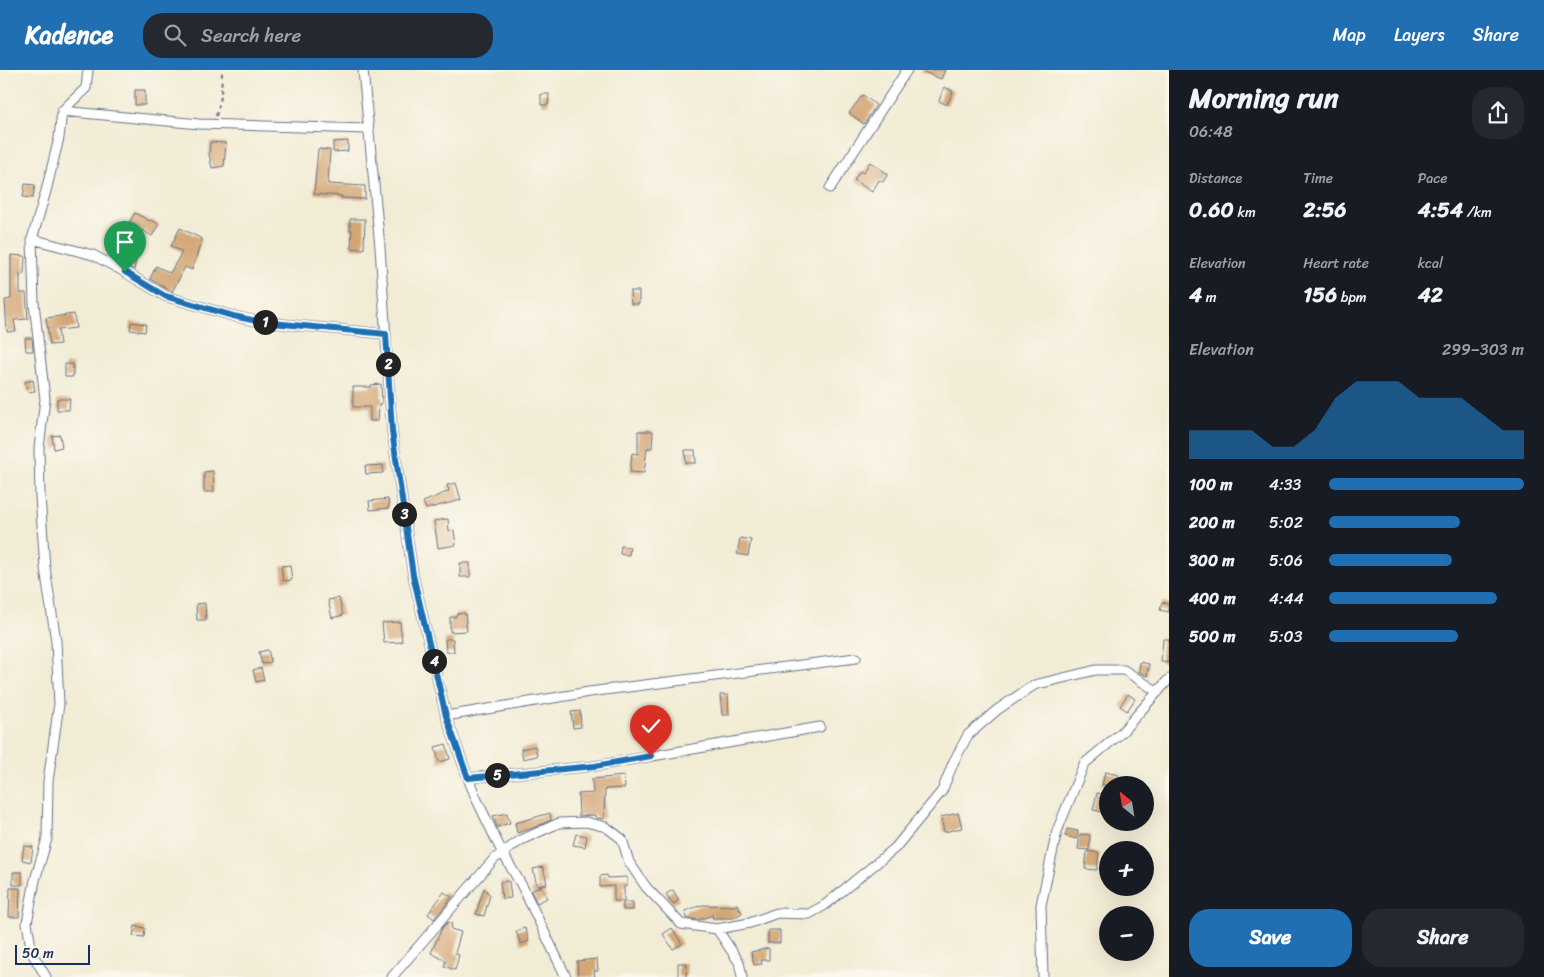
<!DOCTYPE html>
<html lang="en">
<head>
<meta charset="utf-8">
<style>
	:root { --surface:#171b24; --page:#242831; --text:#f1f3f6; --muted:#9ea1a6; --accent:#1f6fb2 }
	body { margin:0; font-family:Sriracha,sans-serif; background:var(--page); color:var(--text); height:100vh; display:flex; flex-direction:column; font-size:19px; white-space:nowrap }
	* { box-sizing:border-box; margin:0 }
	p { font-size:16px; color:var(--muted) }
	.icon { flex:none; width:28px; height:28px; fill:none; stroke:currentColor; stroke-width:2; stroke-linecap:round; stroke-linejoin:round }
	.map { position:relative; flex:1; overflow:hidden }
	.drawer { display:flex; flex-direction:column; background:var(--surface); width:375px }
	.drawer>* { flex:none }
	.needle { width:32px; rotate:330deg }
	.buttons { position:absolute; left:1099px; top:706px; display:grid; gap:10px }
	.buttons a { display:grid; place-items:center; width:55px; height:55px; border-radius:50%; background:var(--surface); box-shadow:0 5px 20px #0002; font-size:25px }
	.scale { position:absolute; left:15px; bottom:12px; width:75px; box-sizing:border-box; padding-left:5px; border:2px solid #1b2f5e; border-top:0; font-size:14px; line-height:18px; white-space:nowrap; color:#1b2f5e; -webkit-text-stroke:4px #fbf7ec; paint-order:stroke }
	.pin { position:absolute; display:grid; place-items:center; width:42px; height:42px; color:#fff; margin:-51px -21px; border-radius:50% 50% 50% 0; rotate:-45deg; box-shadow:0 0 5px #0007 }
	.pin .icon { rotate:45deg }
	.km { position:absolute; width:25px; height:25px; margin:-12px; border-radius:50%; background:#222; color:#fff; font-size:14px; line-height:25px; text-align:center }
	.round { display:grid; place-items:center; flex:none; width:52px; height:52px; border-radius:20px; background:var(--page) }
	.overview { display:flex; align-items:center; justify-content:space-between; height:85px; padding:0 20px }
	h1 { font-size:28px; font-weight:700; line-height:38px }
	.stats { display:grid; grid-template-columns:repeat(3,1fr); gap:8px; height:85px; padding:5px 20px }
	.stats div { display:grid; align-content:center }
	.stats b { font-size:21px; font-weight:700 }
	.stats small { font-size:14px; font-weight:400 }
	.stats p { font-size:14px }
	.chart { height:140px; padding:10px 20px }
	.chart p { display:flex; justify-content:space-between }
	.chart svg { width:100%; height:90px; margin-top:5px; fill:var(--accent); opacity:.7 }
	.action { display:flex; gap:10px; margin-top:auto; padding:10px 20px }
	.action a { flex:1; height:58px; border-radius:20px; background:var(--accent); color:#fff; font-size:20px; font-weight:700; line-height:58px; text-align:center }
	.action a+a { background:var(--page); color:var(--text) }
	ul { padding:0 20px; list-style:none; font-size:16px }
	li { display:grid; grid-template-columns:80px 60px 1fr; align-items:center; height:38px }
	li i { height:12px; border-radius:6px; background:var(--accent) }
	header { display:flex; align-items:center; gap:30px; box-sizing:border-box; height:70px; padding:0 25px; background:var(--accent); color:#fff }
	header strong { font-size:24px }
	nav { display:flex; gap:28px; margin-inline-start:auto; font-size:18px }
	.search { width:350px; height:45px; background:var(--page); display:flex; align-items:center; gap:12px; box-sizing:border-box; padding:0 18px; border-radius:20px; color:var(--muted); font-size:19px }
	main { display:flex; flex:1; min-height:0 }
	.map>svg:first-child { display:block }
	.building { fill:#d3a674 }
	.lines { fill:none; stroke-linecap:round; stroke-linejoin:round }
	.street-casing { stroke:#667188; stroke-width:11 }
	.path { stroke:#667188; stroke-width:2; stroke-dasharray:4 4; stroke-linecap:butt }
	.street { stroke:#fff; stroke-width:9 }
	.route-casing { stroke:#fff; stroke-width:10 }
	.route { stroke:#1f6fb2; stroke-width:6 }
</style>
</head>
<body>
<header>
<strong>Kadence</strong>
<div class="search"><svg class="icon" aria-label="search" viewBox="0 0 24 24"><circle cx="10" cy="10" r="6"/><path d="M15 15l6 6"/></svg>Search here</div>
<nav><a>Map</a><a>Layers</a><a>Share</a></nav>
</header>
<main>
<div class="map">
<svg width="1169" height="907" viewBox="0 0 1169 907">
	<rect width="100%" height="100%" fill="#fbf7ec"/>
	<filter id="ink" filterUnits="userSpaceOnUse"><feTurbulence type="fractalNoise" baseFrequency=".02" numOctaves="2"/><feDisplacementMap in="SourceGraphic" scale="10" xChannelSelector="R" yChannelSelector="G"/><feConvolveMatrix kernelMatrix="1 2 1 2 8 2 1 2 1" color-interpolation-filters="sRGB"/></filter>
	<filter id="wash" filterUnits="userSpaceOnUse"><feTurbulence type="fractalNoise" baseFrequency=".0096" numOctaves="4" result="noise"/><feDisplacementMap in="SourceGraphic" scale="20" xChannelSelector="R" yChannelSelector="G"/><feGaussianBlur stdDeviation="1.12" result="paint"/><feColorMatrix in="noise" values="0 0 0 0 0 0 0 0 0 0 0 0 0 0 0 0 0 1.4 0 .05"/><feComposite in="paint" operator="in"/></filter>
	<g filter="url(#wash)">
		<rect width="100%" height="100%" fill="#f2ecd5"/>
		<g id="blocks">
			<path class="building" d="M919 0H945L941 9Z
				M944 17 953 21 947 35 939 31Z
				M135 20H145V35H135Z
				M541 24H549L548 35H541Z
				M863 25 876 35 864 54 849 43Z
				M348 71V81L333 82V72Z
				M210 72 226 73 224 96 212 98 209 84Z
				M318 79 330 80 328 114 365 116V129L341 128 342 126 314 124Z
				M870 92 888 104 883 112 879 110 872 122 854 110 860 101 863 103Z
				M25 114 35 115 33 128 23 127Z
				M135 143 150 151 151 150 159 154 152 166 142 160 129 188 136 189 134 200 124 194 128 175 123 173 132 155 129 153Z
				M350 149H365L364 179 351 178 352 160H350Z
				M180 158 202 169 192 200 185 197 172 222 150 209 156 196 170 203 182 182 171 176Z
				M11 185 25 186 24 204 20 203V223H26L28 249 14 250 16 261 7 262 5 230 11 229Z
				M630 221H639V234H631Z
				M74 244 76 258 58 260 60 274 50 275 46 248Z
				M131 252 146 254 145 262 130 260Z
				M25 268H32L33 281H26Z
				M65 294H73V307H65Z
				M33 310 35 321 28 322 25 312Z
				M381 314 382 333 379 334 378 351H370V337H353V317H371V315Z
				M57 329H70L69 340H57Z
				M638 361H653L652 378H647L644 403 630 402 632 383 638 384Z
				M60 365 62 377 54 379 52 366Z
				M685 380H695L696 393H686Z
				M383 395V403L366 404 365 396Z
				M213 401 214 422H204V402Z
				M456 413 461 430 426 439 423 432 449 421 447 415Z
				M388 429 389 438 370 440 369 431Z
				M448 449 449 461 454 460 456 475 438 478 434 451Z
				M740 468 751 470 748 486 737 484Z
				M621 476 630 477 629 485 620 484Z
				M460 493H470V507H460Z
				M290 495 292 510 283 511 281 496Z
				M339 528 343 545 332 548 328 530Z
				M1162 532 1169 534V542L1160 540Z
				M205 533 206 550H197L196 534Z
				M465 543 467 561 450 562V547H456V544Z
				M400 552 402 572 384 573 382 553Z
				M445 569H453L454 582H446Z
				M1163 569H1169V593L1161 592Z
				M268 580 271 592 262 594 259 582Z
				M1140 592 1149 594 1147 606 1139 602Z
				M261 598 264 610 256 612 253 600Z
				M1128 624 1135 629 1127 641 1120 636Z
				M720 625H728L729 645H722Z
				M580 641 581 657 573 658 571 642Z
				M446 674 450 689 439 692 435 677Z
				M535 676 537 686 523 689 521 679Z
				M1105 702 1119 705 1116 715H1102Z
				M624 706 625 718 605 719 604 749 596 748 595 745 579 746 578 724 593 723 592 709Z
				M1097 723 1107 725 1103 742 1093 740Z
				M507 743 510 753 497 757 493 746Z
				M550 743 551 750 533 758 517 763 515 753Z
				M958 743 962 758 944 762 941 747Z
				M1067 759 1078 761 1077 769 1065 766Z
				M576 764 587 766 585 777 573 775Z
				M1080 764 1090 765 1089 780 1078 779Z
				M24 776 33 777 31 792 22 790Z
				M1087 781 1099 783 1097 800 1085 799Z
				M543 797 547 814 537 816 533 799Z
				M13 802H22V815H13Z
				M607 805 608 808 627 807V816H624V831H614V816L600 817V806Z
				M509 811 511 828 502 829 500 812Z
				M541 816 547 828 537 833 531 821Z
				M10 818H20L19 847H9Z
				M484 818 490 825 484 846 476 844Z
				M673 820 679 830 673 834 666 824Z
				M444 822 452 827 434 849 428 844Z
				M623 832H633V840H623Z
				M737 834 742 843 733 848H712L713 845 698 850 687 848 685 841 702 835 735 836Z
				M448 852 452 854 451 859 461 862 455 883 459 885 455 900 444 896 446 891 431 883 442 858Z
				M135 856 145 858 144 867 133 866Z
				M525 858 529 871 521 874 516 861Z
				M672 858 682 874 673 879 663 864Z
				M768 860H780V873H768Z
				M769 878V890H761L762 894 754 895 751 882Z
				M597 889 598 901H594L595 907H578L577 891Z
				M678 893H687L686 907H678Z"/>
		</g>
	</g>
	<g filter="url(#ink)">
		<use href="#blocks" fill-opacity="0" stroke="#667188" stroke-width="1"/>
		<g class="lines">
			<defs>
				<path id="street" d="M363 0 380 177 392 361 413 505 446 646 468 708 476 728 502 782 522 816 566 907
					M62 41 199 54 368 59
					M830 118 907 0
					M32 169 93 185 125 202 165 226 233 246 262 252 386 264
					M446 646 589 622 856 588
					M468 708 595 696 820 657
					M717 859 739 892 742 907
					M46 907 32 883 27 853 35 810 47 769 48 711 59 634 56 571 45 498 40 426 39 378 45 329 34 233 32 169 46 121 59 68 62 41 86 18 88 0
					M392 907 494 789 521 770 559 753 586 752 606 757 622 769 629 792 646 817 681 854 717 859 750 853 777 843 809 844 825 835 895 778 942 721 954 691 968 665 997 640 1034 615 1096 600H1124L1158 622
					M1043 907 1041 835 1057 761 1084 694 1121 663 1169 609"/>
			</defs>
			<use href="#street" class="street-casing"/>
			<path class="path" d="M216 46 221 27 222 2 224 0"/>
			<use href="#street" class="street"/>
		</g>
	</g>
	<g class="lines" filter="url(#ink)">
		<defs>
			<path id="route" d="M125 202 165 226 233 246 262 252 386 264 392 361 413 505 446 646 468 708 595 696 651 686"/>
		</defs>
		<use href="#route" class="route-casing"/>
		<use href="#route" class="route"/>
	</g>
</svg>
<div class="buttons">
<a><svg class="needle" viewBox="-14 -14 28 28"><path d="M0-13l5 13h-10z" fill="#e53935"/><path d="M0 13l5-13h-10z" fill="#9ea1a6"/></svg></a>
<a>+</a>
<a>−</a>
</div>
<div class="scale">50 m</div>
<div class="pin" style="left:125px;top:202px;background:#1e9e55"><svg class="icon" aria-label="arrive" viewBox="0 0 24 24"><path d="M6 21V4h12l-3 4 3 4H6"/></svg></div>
<div class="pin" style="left:651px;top:686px;background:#d93025"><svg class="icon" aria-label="check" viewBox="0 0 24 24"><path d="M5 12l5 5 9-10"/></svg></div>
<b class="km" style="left:265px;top:252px">1</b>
<b class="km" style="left:388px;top:294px">2</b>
<b class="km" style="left:404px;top:444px">3</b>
<b class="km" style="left:434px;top:591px">4</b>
<b class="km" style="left:497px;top:705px">5</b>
</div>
<section class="drawer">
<div class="overview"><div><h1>Morning run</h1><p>06:48</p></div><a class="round"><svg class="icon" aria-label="share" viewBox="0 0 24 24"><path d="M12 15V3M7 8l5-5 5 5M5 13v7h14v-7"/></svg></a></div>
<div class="stats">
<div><p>Distance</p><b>0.60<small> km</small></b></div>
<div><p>Time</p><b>2:56</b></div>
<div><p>Pace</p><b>4:54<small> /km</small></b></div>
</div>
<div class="stats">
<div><p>Elevation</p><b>4<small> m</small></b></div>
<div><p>Heart rate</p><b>156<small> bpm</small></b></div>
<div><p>kcal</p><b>42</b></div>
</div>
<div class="chart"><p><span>Elevation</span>299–303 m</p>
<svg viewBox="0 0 160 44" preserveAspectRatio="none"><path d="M0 44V30L10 30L20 30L30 30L40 38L50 38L60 30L70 14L80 6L90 6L100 6L110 14L120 14L130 14L140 22L150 30L160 30V44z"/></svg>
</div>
<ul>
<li><b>100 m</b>4:33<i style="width:100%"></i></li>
<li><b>200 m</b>5:02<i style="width:67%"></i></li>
<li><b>300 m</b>5:06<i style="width:63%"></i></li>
<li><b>400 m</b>4:44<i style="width:86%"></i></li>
<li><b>500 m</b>5:03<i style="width:66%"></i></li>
</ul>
<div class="action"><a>Save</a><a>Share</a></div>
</section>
</main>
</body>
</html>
